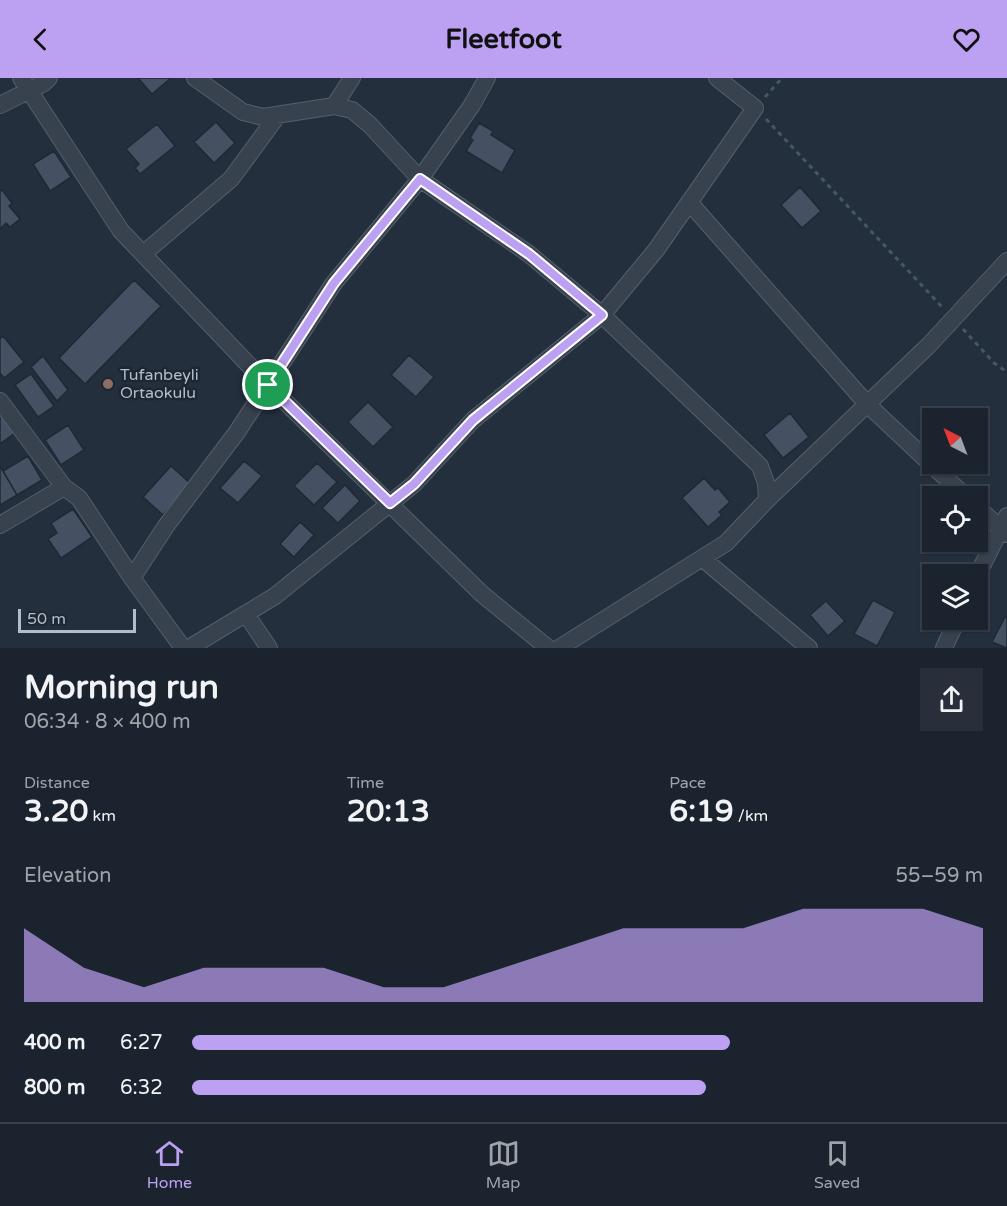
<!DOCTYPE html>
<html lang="en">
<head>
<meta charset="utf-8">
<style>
	:root { --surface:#1b232e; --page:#282f3a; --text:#f1f3f6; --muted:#a0a4aa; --line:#39404a; --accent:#bca0f2 }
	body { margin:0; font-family:"Varela Round",sans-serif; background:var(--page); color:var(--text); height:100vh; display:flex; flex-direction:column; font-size:22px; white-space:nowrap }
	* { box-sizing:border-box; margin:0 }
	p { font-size:20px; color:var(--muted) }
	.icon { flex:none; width:33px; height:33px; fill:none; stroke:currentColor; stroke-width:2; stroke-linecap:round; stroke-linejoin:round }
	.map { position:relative; height:570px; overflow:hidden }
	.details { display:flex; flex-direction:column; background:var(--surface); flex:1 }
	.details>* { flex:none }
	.needle { width:39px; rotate:318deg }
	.tools { position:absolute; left:922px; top:330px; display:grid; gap:12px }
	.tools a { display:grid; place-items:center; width:66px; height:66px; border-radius:0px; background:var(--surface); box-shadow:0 2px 4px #0004,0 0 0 2px var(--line); font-size:30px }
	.scale { position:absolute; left:18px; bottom:15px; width:118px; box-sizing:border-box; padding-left:6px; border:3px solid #b4bcc9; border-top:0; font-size:16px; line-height:21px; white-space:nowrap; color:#b4bcc9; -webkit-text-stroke:4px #1d2633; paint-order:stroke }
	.pin { position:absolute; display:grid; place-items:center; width:51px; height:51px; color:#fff; margin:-26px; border:3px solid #fff; border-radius:50%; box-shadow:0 2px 6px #0007 }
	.round { display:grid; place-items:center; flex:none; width:63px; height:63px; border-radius:0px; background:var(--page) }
	.summary { display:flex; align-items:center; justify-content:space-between; height:102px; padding:0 24px }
	h1 { font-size:33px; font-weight:800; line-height:45px }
	.stats { display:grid; grid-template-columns:repeat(3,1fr); gap:9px; height:102px; padding:6px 24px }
	.stats div { display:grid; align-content:center }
	.stats b { font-size:30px; font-weight:800 }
	.stats small { font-size:16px; font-weight:400 }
	.stats p { font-size:16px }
	.chart { height:168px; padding:12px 24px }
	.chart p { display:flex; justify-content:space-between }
	.chart svg { width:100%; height:108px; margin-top:6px; fill:var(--accent); opacity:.7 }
	ul { padding:0 24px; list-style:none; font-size:20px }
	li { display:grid; grid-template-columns:96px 72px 1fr; align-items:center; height:45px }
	li i { height:15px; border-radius:8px; background:var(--accent) }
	header { display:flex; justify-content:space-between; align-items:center; height:78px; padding:0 24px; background:var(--accent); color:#111; font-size:27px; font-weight:800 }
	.dock { display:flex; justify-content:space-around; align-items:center; height:84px; border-top:2px solid var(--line); background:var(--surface); font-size:16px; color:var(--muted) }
	.dock a { display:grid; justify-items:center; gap:3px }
	.dock .active { color:var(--accent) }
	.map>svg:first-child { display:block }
	.building { fill:#455162; stroke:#1f2835; stroke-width:1.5 }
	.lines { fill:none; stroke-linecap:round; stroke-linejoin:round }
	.minor-casing { stroke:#565f6c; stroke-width:18 }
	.path { stroke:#44595c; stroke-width:3; stroke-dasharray:4.5 4.5; stroke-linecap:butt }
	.minor { stroke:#38414e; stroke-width:16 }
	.route-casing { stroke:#fff; stroke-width:12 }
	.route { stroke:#bca0f2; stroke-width:8 }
	.education-dot { fill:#8d6e63; stroke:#1d2633; stroke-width:2 }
	.labels { text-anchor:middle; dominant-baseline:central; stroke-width:5; stroke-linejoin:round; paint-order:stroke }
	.poi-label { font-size:16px; fill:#b4bcc9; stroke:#1d2633; text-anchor:start }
</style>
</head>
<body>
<header><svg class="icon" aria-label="back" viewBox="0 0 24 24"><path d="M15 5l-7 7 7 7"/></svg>Fleetfoot<svg class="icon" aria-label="heart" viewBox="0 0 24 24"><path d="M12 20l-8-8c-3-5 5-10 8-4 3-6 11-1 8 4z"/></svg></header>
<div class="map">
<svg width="1007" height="570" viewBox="0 0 1007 570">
	<rect width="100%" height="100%" fill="#242f3e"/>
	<path class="building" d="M138 0H171L152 16Z
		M216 44 235 65 214 85 194 64Z
		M479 45 493 53 491 57 515 72 502 95 466 73 473 62 470 60Z
		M157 46 175 68 140 96 135 90 139 86 126 71Z
		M54 73 71 99 50 113 33 86Z
		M800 109 821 133 802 150 781 127Z
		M2 112 12 125 9 128 20 141 10 149 6 145 0 151V113Z
		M134 202 161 228 85 306 59 280Z
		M3 258 24 284 4 300 0 295V261Z
		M409 277 434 299 416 319 391 297Z
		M43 278 68 312 57 323 31 289Z
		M31 296 54 328 38 339 15 307Z
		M368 324 393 349 373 369 348 344Z
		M0 332 15 355 0 366Z
		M790 335 809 359 783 380 764 357Z
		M68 347 84 372 61 387 45 362Z
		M28 378 42 402 17 417 3 393Z
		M244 383 262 398 238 425 220 410Z
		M317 385 337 404 314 427 294 408Z
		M0 388 17 417 0 427Z
		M171 388 191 406 163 437 143 419Z
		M704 400 715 412 718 410 730 424 719 434 722 437 708 449 682 420Z
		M345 407 360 423 338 445 322 430Z
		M73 431 92 459 61 480 48 461 57 455 51 445Z
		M300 444 314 457 294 479 280 466Z
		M873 522 895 534 877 568 854 556Z
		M826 523 845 543 828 558 810 537Z
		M1005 539 1007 540V570L992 564Z"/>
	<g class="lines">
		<defs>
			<path id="minor" d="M21 0 121 153 268 307 482 516 548 570
				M195 0 243 34 263 39 334 28 352 32 370 47 420 101 529 176 602 237 760 388 766 405 767 422 726 465 559 570
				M0 27 44 5 49 0
				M334 28 352 0
				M689 124 867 326 965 418
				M143 176 231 101 278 37
				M0 323 64 409
				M767 422 929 267 1007 183
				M978 430 1007 456
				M0 447 64 409 79 420 132 500 166 448 237 354 334 205 420 101 472 27 487 0
				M702 480 809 570
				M978 496 1007 438
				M132 500 183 570
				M246 536 269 570
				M189 570 275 518 414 406 473 342 602 237 656 172 755 30 717 0
				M944 570 957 542"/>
		</defs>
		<use href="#minor" class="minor-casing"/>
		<path class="path" d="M765 19 782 0
			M766 41 944 231
			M963 251 994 285 1007 294"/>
		<use href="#minor" class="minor"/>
	</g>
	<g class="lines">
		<defs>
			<path id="route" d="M420 101 529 176 602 237 473 342 414 406 390 425 268 307 334 205Z"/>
		</defs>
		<use href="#route" class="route-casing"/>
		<use href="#route" class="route"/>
	</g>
	<circle class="education-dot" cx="108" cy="306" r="6"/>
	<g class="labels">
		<g class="poi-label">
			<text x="120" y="297">Tufanbeyli<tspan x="120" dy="18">Ortaokulu</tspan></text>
		</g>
	</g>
</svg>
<div class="tools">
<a><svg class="needle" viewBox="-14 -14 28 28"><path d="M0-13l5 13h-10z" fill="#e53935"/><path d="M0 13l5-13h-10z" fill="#a0a4aa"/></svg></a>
<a><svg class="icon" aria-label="locate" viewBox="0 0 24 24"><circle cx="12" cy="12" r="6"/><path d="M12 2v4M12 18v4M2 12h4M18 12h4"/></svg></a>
<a><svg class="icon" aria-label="layers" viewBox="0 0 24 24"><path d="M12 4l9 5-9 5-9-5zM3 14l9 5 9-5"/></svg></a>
</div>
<div class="scale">50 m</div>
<div class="pin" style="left:268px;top:307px;background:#1e9e55"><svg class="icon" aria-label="arrive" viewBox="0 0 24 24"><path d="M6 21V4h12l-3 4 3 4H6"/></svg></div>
</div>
<section class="details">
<div class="summary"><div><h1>Morning run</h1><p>06:34 · 8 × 400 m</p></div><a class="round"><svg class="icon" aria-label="share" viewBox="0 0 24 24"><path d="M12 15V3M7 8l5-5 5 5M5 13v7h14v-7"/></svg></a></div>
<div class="stats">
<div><p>Distance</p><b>3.20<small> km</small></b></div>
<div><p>Time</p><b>20:13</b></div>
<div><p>Pace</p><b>6:19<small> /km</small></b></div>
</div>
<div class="chart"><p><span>Elevation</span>55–59 m</p>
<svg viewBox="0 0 160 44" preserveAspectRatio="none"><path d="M0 44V14L10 30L20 38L30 30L40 30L50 30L60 38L70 38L80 30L90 22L100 14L110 14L120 14L130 6L140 6L150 6L160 14V44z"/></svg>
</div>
<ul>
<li><b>400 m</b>6:27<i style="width:68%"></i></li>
<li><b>800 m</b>6:32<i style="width:65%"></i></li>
</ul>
</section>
<nav class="dock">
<a class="active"><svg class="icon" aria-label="home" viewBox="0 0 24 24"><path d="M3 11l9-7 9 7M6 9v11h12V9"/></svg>Home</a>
<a><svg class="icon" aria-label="map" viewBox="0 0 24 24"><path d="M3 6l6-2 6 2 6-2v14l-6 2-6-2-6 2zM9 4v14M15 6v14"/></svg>Map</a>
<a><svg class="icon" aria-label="saved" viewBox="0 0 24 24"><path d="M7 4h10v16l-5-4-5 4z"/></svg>Saved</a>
</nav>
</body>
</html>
